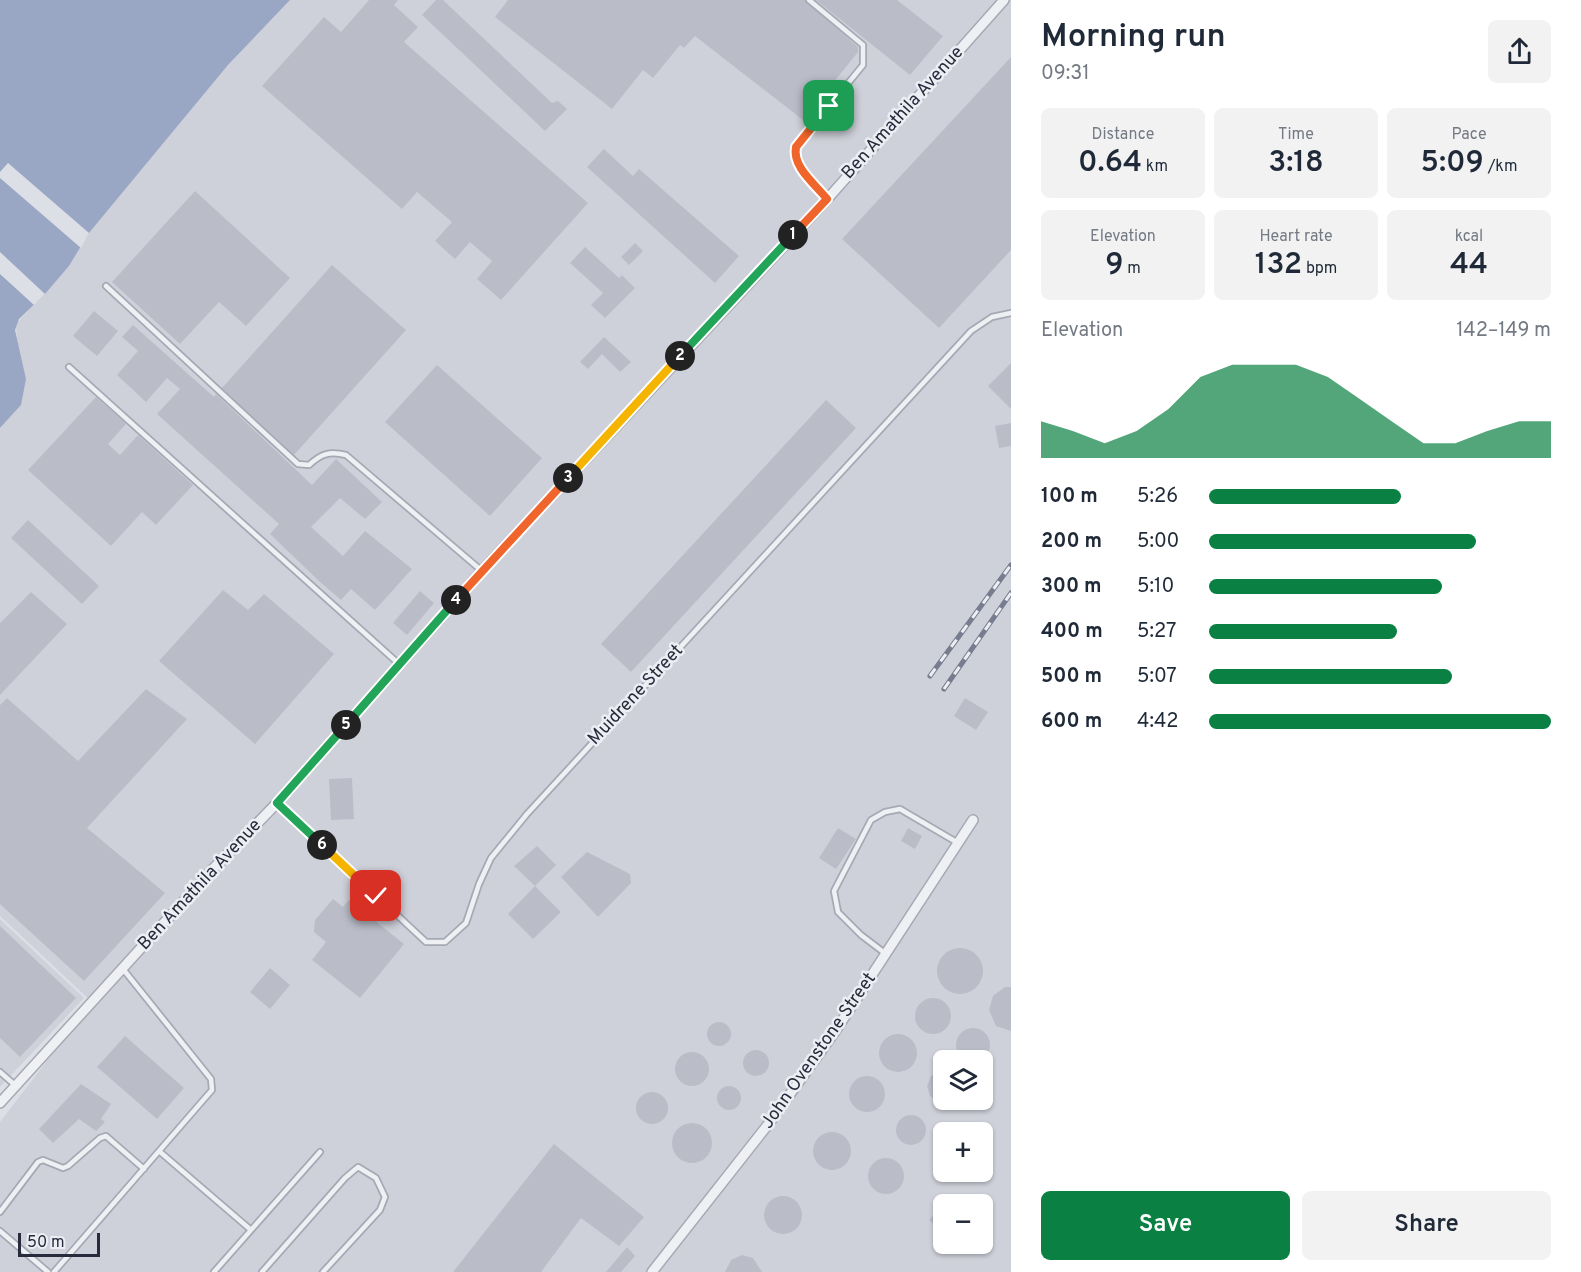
<!DOCTYPE html>
<html lang="en">
<head>
<meta charset="utf-8">
<style>
	:root { --surface:#fff; --page:#f2f2f3; --text:#1f2937; --muted:#747a83; --accent:#0b8043 }
	body { margin:0; font-family:Overpass,sans-serif; background:var(--page); color:var(--text); height:100vh; display:flex; flex-direction:column; font-size:22px; white-space:nowrap }
	* { box-sizing:border-box; margin:0 }
	p { font-size:20px; color:var(--muted) }
	.icon { flex:none; width:33px; height:33px; fill:none; stroke:currentColor; stroke-width:2; stroke-linecap:round; stroke-linejoin:round }
	.map { position:relative; flex:1; overflow:hidden }
	.panel { display:flex; flex-direction:column; background:var(--surface); width:570px }
	.panel>* { flex:none }
	.buttons { position:absolute; left:933px; top:1050px; display:grid; gap:12px }
	.buttons a { display:grid; place-items:center; width:60px; height:60px; border-radius:9px; background:var(--surface); box-shadow:0 2px 4px #0004; font-size:30px }
	.scale { position:absolute; left:18px; bottom:15px; width:82px; box-sizing:border-box; padding-left:6px; border:3px solid #272b3b; border-top:0; font-size:16px; line-height:21px; white-space:nowrap; color:#272b3b; -webkit-text-stroke:4px #eceef4; paint-order:stroke }
	.pin { position:absolute; display:grid; place-items:center; width:51px; height:51px; color:#fff; margin:-26px; border-radius:12px; box-shadow:0 3px 9px #0006 }
	.km { position:absolute; width:30px; height:30px; margin:-15px; border-radius:50%; background:#222; color:#fff; font-size:16px; line-height:30px; text-align:center }
	.round { display:grid; place-items:center; flex:none; width:63px; height:63px; border-radius:9px; background:var(--page) }
	.overview { display:flex; align-items:center; justify-content:space-between; height:102px; padding:0 30px }
	h1 { font-size:33px; font-weight:600; line-height:45px }
	.metrics { display:grid; grid-template-columns:repeat(3,1fr); gap:9px; height:102px; padding:6px 30px }
	.metrics div { display:grid; align-content:center; border-radius:9px; background:var(--page); text-align:center }
	.metrics b { font-size:30px; font-weight:600 }
	.metrics small { font-size:16px; font-weight:400 }
	.metrics p { font-size:16px }
	.chart { height:168px; padding:12px 30px }
	.chart p { display:flex; justify-content:space-between }
	.chart svg { width:100%; height:108px; margin-top:6px; fill:var(--accent); opacity:.7 }
	.primary-button { display:flex; gap:12px; margin-top:auto; padding:12px 30px }
	.primary-button a { flex:1; height:69px; border-radius:9px; background:var(--accent); color:#fff; font-size:24px; font-weight:600; line-height:69px; text-align:center }
	.primary-button a+a { background:var(--page); color:var(--text) }
	ul { padding:0 30px; list-style:none; font-size:20px }
	li { display:grid; grid-template-columns:96px 72px 1fr; align-items:center; height:45px }
	li i { height:15px; border-radius:8px; background:var(--accent) }
	main { display:flex; flex:1; min-height:0 }
	.map>svg:first-child { display:block }
	.built { fill:#cfd1da; fill-rule:evenodd }
	.water { fill:#9aa7c4 }
	.pier { fill:#dddfe6 }
	.building { fill:#babdc8 }
	.lines { fill:none; stroke-linecap:round; stroke-linejoin:round }
	.service-casing { stroke:#a6a9b3; stroke-width:8 }
	.minor-casing { stroke:#a6a9b3; stroke-width:12 }
	.service { stroke:#eff0f4; stroke-width:4.5 }
	.minor { stroke:#eff0f4; stroke-width:9 }
	.rail-casing { stroke:#777c8e; stroke-width:5 }
	.rail { stroke:#eceef4; stroke-width:3; stroke-dasharray:9; stroke-linecap:butt }
	.split-1-casing { stroke:#fff; stroke-width:12 }
	.split-2-casing { stroke:#fff; stroke-width:12 }
	.split-3-casing { stroke:#fff; stroke-width:12 }
	.split-4-casing { stroke:#fff; stroke-width:12 }
	.split-5-casing { stroke:#fff; stroke-width:12 }
	.split-6-casing { stroke:#fff; stroke-width:12 }
	.split-7-casing { stroke:#fff; stroke-width:12 }
	.split-1 { stroke:#f0652b; stroke-width:8 }
	.split-2 { stroke:#22a559; stroke-width:8 }
	.split-3 { stroke:#f5b400; stroke-width:8 }
	.split-4 { stroke:#f0652b; stroke-width:8 }
	.split-5 { stroke:#22a559; stroke-width:8 }
	.split-6 { stroke:#22a559; stroke-width:8 }
	.split-7 { stroke:#f5b400; stroke-width:8 }
	.labels { text-anchor:middle; dominant-baseline:central; stroke-width:5; stroke-linejoin:round; paint-order:stroke }
	.street-label { font-size:18px; fill:#272b3b; stroke:#eceef4 }
</style>
</head>
<body>
<main>
<div class="map">
<svg width="1011" height="1272" viewBox="0 0 1011 1272">
	<rect width="100%" height="100%" fill="#dddfe6"/>
	<path class="built" d="M290 0H1011V1272H0V1122L92 1002 0 916V428L21 405 16 324 69 266 89 233 228 65ZM944 1060H982V1100H944ZM944 1132H982V1172H944ZM944 1204H982V1244H944Z
		M0 919 84 998 0 1087Z"/>
	<path class="water" d="M0 0H290L228 65 89 233 69 266 45 294 19 319 15 330 26 379 21 405 0 428Z"/>
	<path class="pier" d="M8 163 89 233 81 248 0 178V172Z
		M0 252 45 294 34 305 0 274Z"/>
	<path class="building" d="M369 0H398L394 5 418 27 404 42 588 203 501 300 477 279 492 261 470 242 455 259 435 241 452 222 417 192 402 209 262 86 324 17 341 32Z
		M436 0H443L552 103 558 101 567 109 545 131 422 15Z
		M508 0H805L858 47V52L803 120 695 36 684 48 680 45 653 78 643 70 612 109 495 17Z
		M816 0H897L943 36 910 75Z
		M1011 57V250L939 328 842 239Z
		M604 149 633 176 639 169 739 256 715 283 587 167Z
		M195 191 290 278 246 326 219 302 180 344 112 282Z
		M635 243 643 251 629 265 621 257Z
		M585 247 619 278 622 275 635 288 605 318 591 305 603 293 570 263Z
		M332 265 406 330 294 455 222 388Z
		M94 311 118 331 97 356 73 336Z
		M133 325 214 397 216 394 312 485 336 459 382 502 365 519 340 498 311 527 343 556 365 531 412 569 375 610 351 589 341 600 320 582 270 534 279 524 157 414 180 389 167 378 146 402 117 375 138 351 122 337Z
		M604 337 631 362 620 372 602 354 588 369 580 362Z
		M1011 363V409L988 386Z
		M437 365 542 458 490 516 385 422Z
		M96 397 126 424 108 444 120 455 138 435 193 485 156 525 142 512 111 546 28 470Z
		M826 400 856 428 631 672 601 644Z
		M1011 423V446L999 448 995 426Z
		M28 520 99 586 82 604 11 538Z
		M223 590 248 610 264 594 334 654 255 744 159 661Z
		M420 591 434 603 407 635 393 623Z
		M31 592 67 624 0 695V623Z
		M146 689 187 719 87 828 165 893 84 981 0 904V705L7 698 78 761Z
		M965 698 988 712 976 730 954 716Z
		M352 778 354 819 331 820 329 779Z
		M838 828 856 839 836 869 819 858Z
		M908 828 922 836 915 849 901 841Z
		M537 846 556 865 535 886 514 866Z
		M587 852 630 874 631 883 598 917 561 877Z
		M535 886 561 912 533 939 508 914Z
		M333 899 343 907 349 900 404 944 360 998 312 960 326 942 314 932 315 920Z
		M0 926 76 998 20 1057 0 1038Z
		M937 971a23 23 0 1 1 46 0a23 23 0 1 1-46 0Z
		M270 968 290 985 270 1009 250 992Z
		M1005 987H1011V1031L996 1026 989 1010 993 996Z
		M915 1016a18 18 0 1 1 36 0a18 18 0 1 1-36 0Z
		M707 1034a12 12 0 1 1 24 0a12 12 0 1 1-24 0Z
		M956 1045a17 17 0 1 1 34 0a17 17 0 1 1-34 0Z
		M879 1053a19 19 0 1 1 38 0a19 19 0 1 1-38 0Z
		M125 1036 184 1088 157 1119 97 1067Z
		M743 1063a13 13 0 1 1 26 0a13 13 0 1 1-26 0Z
		M675 1069a17 17 0 1 1 34 0a17 17 0 1 1-34 0Z
		M944 1069V1105L930 1096 927 1086 931 1076Z
		M849 1094a18 18 0 1 1 36 0a18 18 0 1 1-36 0Z
		M81 1084 111 1104 101 1119 105 1122 96 1131 79 1119 53 1143 39 1129Z
		M717 1098a12 12 0 1 1 24 0a12 12 0 1 1-24 0Z
		M636 1108a16 16 0 1 1 32 0a16 16 0 1 1-32 0Z
		M896 1130a15 15 0 1 1 30 0a15 15 0 1 1-30 0Z
		M672 1143a20 20 0 1 1 40 0a20 20 0 1 1-40 0Z
		M813 1151a19 19 0 1 1 38 0a19 19 0 1 1-38 0Z
		M554 1144 644 1217 619 1246 581 1218 541 1272H453Z
		M868 1176a18 18 0 1 1 36 0a18 18 0 1 1-36 0Z
		M764 1215a19 19 0 1 1 38 0a19 19 0 1 1-38 0Z
		M944 1204V1234L929 1220Z
		M627 1247 635 1256 621 1272H606Z
		M742 1255 753 1258 762 1272H725L731 1260Z"/>
	<g class="lines">
		<defs>
			<path id="service" d="M809 0 863 45V65L796 147C792 167 815 184 827 199
				M106 286 298 464 309 465C321 454 329 451 346 455L482 571
				M69 367 399 664
				M277 803 426 942H445L466 923 479 884 491 858 527 814 971 331 992 317 1011 313
				M886 954 861 935 838 912 834 891 871 820 885 812 900 809 958 843
				M0 1072 16 1086
				M159 1151 251 1230
				M0 1212 38 1162 43 1160 63 1168 68 1166 100 1138 106 1136 144 1169
				M0 1231 48 1272
				M54 1272 212 1090 211 1079 123 969
				M214 1272 320 1152
				M262 1272 345 1178 358 1167 376 1178 385 1197 380 1210 323 1272"/>
			<path id="minor" d="M0 1103 212 870 277 803 482 571 830 196 1004 0
				M652 1272 770 1122 836 1030 973 820"/>
		</defs>
		<use href="#service" class="service-casing"/>
		<use href="#minor" class="minor-casing"/>
		<use href="#service" class="service"/>
		<use href="#minor" class="minor"/>
		<defs>
			<path id="rail" d="M930 676 1011 565
				M944 689 1011 593"/>
		</defs>
		<use href="#rail" class="rail-casing"/>
		<use href="#rail" class="rail"/>
	</g>
	<g class="lines">
		<defs>
			<path id="split-1" d="M793 235 827 199C815 184 792 167 796 147L829 106"/>
			<path id="split-2" d="M680 356 793 235"/>
			<path id="split-3" d="M568 478 680 356"/>
			<path id="split-4" d="M456 600 568 478"/>
			<path id="split-5" d="M346 725 456 600"/>
			<path id="split-6" d="M322 845 277 803 346 725"/>
			<path id="split-7" d="M322 845 376 896"/>
		</defs>
		<use href="#split-1" class="split-1-casing"/>
		<use href="#split-2" class="split-2-casing"/>
		<use href="#split-3" class="split-3-casing"/>
		<use href="#split-4" class="split-4-casing"/>
		<use href="#split-5" class="split-5-casing"/>
		<use href="#split-6" class="split-6-casing"/>
		<use href="#split-7" class="split-7-casing"/>
		<use href="#split-1" class="split-1"/>
		<use href="#split-2" class="split-2"/>
		<use href="#split-3" class="split-3"/>
		<use href="#split-4" class="split-4"/>
		<use href="#split-5" class="split-5"/>
		<use href="#split-6" class="split-6"/>
		<use href="#split-7" class="split-7"/>
	</g>
	<g class="labels">
		<g class="street-label">
			<text transform="translate(903 113) rotate(-48)">Ben Amathila Avenue</text>
			<text transform="translate(636 695) rotate(-47)">Muidrene Street</text>
			<text transform="translate(200 885) rotate(-47)">Ben Amathila Avenue</text>
			<text transform="translate(819 1051) rotate(-55)">John Ovenstone Street</text>
		</g>
	</g>
</svg>
<div class="buttons">
<a><svg class="icon" aria-label="layers" viewBox="0 0 24 24"><path d="M12 4l9 5-9 5-9-5zM3 14l9 5 9-5"/></svg></a>
<a>+</a>
<a>−</a>
</div>
<div class="scale">50 m</div>
<div class="pin" style="left:829px;top:106px;background:#1e9e55"><svg class="icon" aria-label="arrive" viewBox="0 0 24 24"><path d="M6 21V4h12l-3 4 3 4H6"/></svg></div>
<div class="pin" style="left:376px;top:896px;background:#d93025"><svg class="icon" aria-label="check" viewBox="0 0 24 24"><path d="M5 12l5 5 9-10"/></svg></div>
<b class="km" style="left:793px;top:235px">1</b>
<b class="km" style="left:680px;top:356px">2</b>
<b class="km" style="left:568px;top:478px">3</b>
<b class="km" style="left:456px;top:600px">4</b>
<b class="km" style="left:346px;top:725px">5</b>
<b class="km" style="left:322px;top:845px">6</b>
</div>
<section class="panel">
<div class="overview"><div><h1>Morning run</h1><p>09:31</p></div><a class="round"><svg class="icon" aria-label="share" viewBox="0 0 24 24"><path d="M12 15V3M7 8l5-5 5 5M5 13v7h14v-7"/></svg></a></div>
<div class="metrics">
<div><p>Distance</p><b>0.64<small> km</small></b></div>
<div><p>Time</p><b>3:18</b></div>
<div><p>Pace</p><b>5:09<small> /km</small></b></div>
</div>
<div class="metrics">
<div><p>Elevation</p><b>9<small> m</small></b></div>
<div><p>Heart rate</p><b>132<small> bpm</small></b></div>
<div><p>kcal</p><b>44</b></div>
</div>
<div class="chart"><p><span>Elevation</span>142–149 m</p>
<svg viewBox="0 0 160 44" preserveAspectRatio="none"><path d="M0 44V29L10 33L20 38L30 33L40 24L50 11L60 6L70 6L80 6L90 11L100 20L110 29L120 38L130 38L140 33L150 29L160 29V44z"/></svg>
</div>
<ul>
<li><b>100 m</b>5:26<i style="width:56%"></i></li>
<li><b>200 m</b>5:00<i style="width:78%"></i></li>
<li><b>300 m</b>5:10<i style="width:68%"></i></li>
<li><b>400 m</b>5:27<i style="width:55%"></i></li>
<li><b>500 m</b>5:07<i style="width:71%"></i></li>
<li><b>600 m</b>4:42<i style="width:100%"></i></li>
</ul>
<div class="primary-button"><a>Save</a><a>Share</a></div>
</section>
</main>
</body>
</html>
